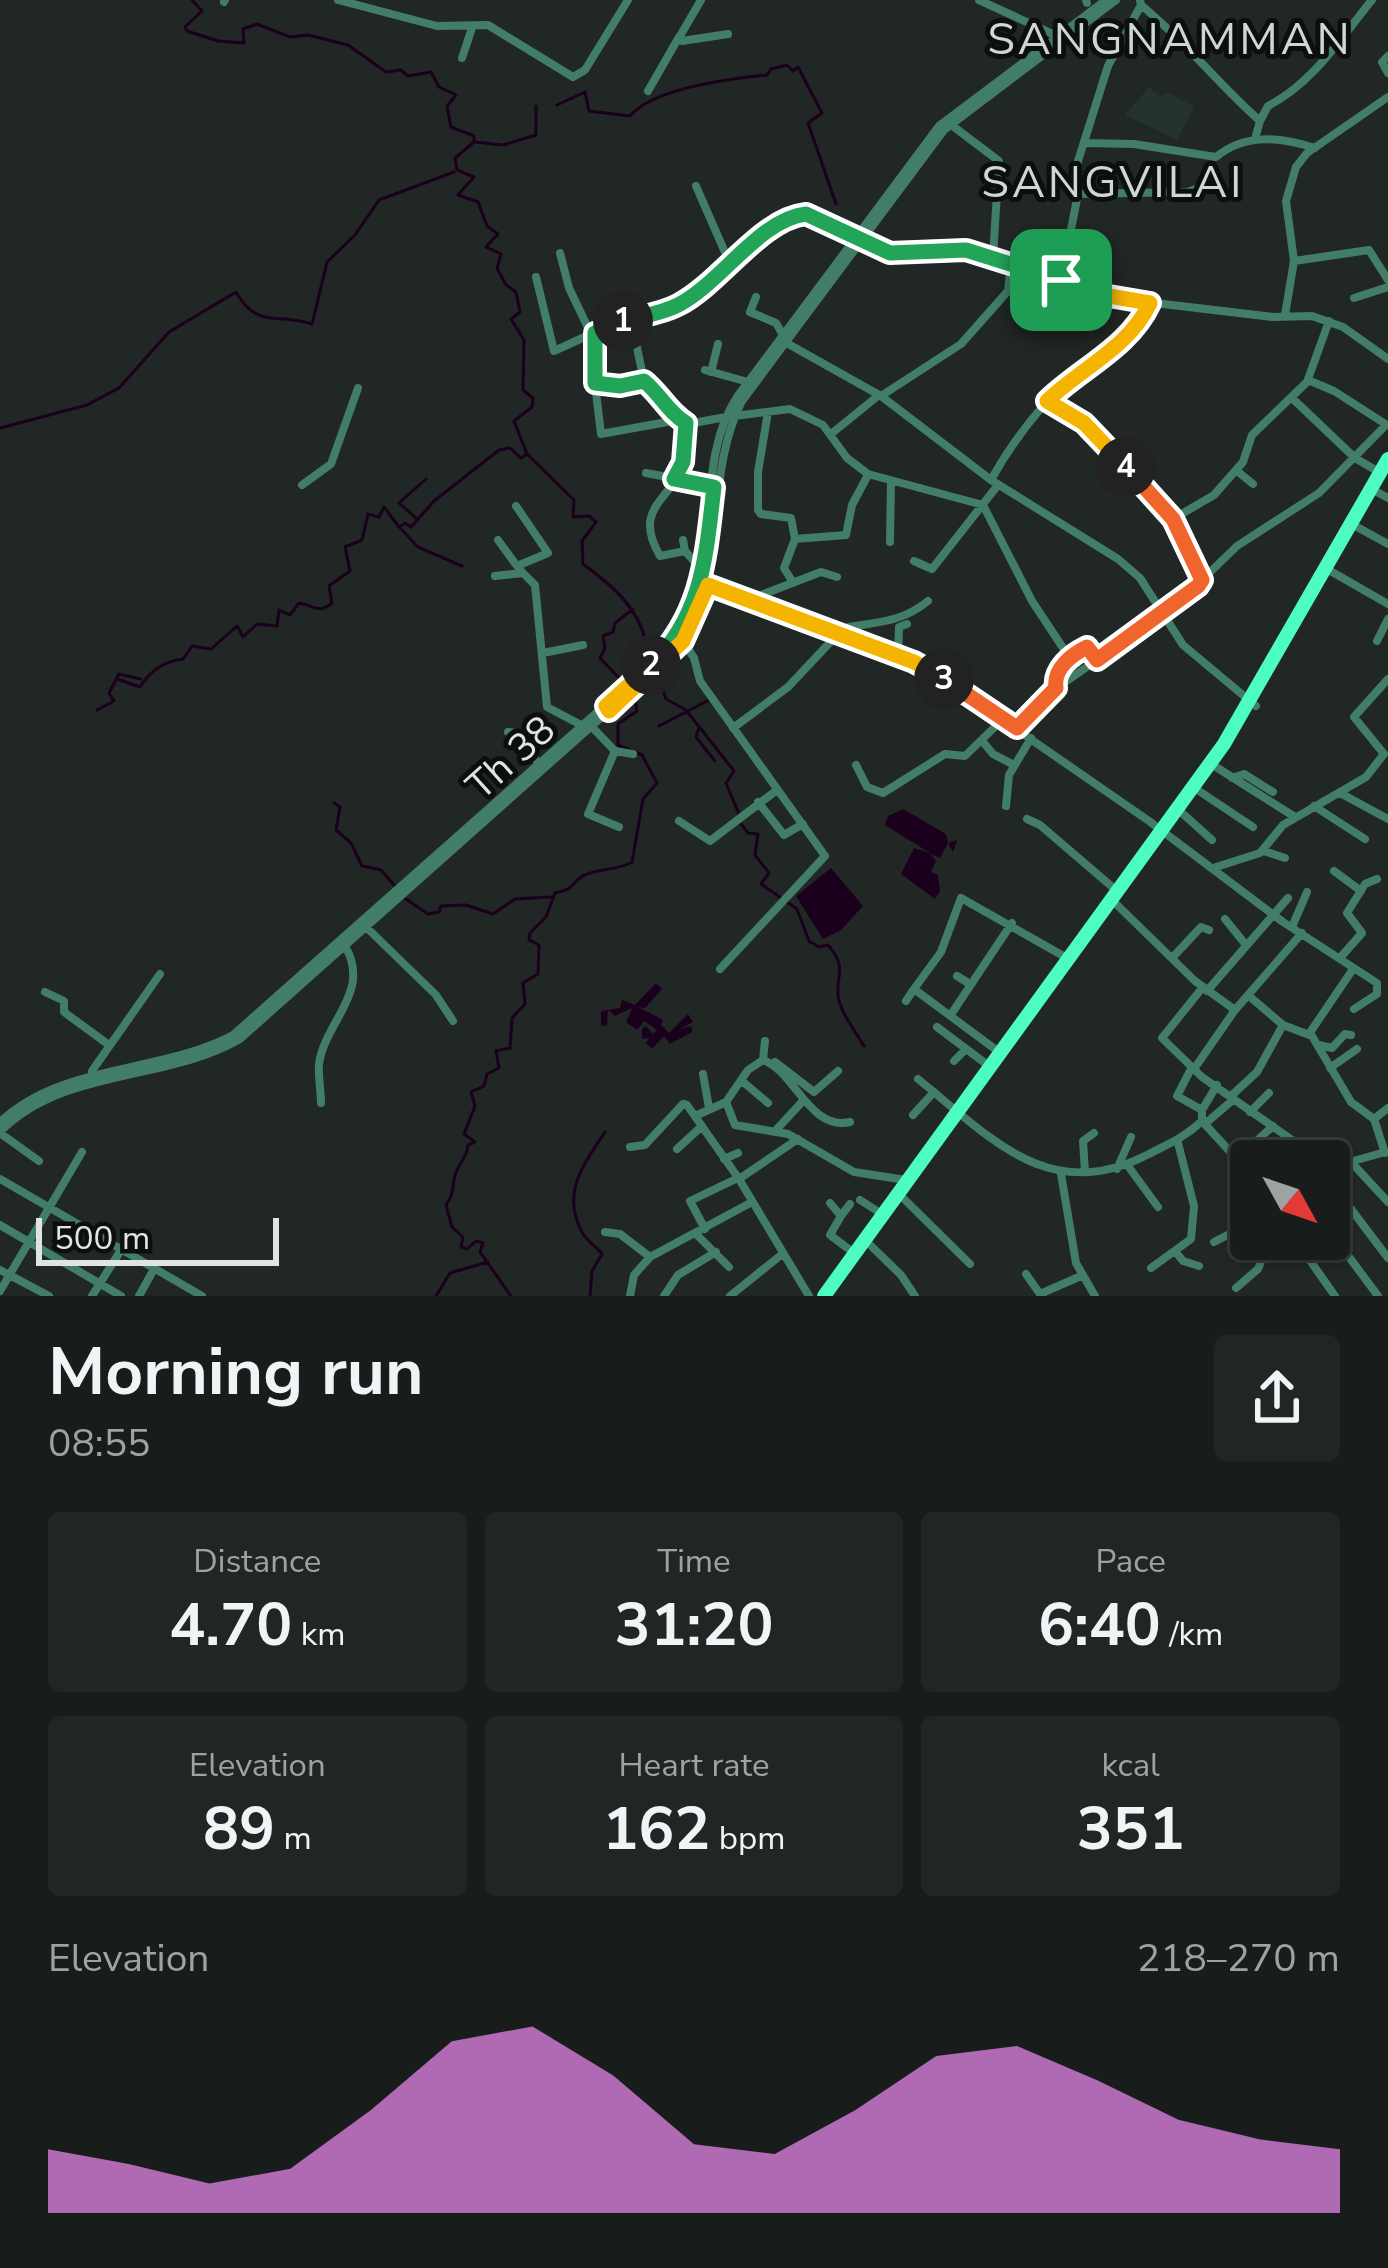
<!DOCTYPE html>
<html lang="en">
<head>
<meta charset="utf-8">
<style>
	:root { --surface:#181d1b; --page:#212624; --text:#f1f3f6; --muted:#9fa2a3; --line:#363b3a; --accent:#f18af4 }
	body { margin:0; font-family:"Nunito Sans",sans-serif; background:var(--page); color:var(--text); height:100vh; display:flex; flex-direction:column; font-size:45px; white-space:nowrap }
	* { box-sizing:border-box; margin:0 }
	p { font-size:39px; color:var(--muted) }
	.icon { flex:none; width:66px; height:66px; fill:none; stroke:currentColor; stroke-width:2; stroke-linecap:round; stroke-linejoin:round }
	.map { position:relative; height:1296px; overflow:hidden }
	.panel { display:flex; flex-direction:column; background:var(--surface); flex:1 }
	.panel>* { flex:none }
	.needle { width:78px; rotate:130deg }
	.tools { position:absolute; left:1230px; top:1140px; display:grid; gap:24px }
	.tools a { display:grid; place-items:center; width:120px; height:120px; border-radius:12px; background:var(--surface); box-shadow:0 3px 9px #0004,0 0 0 3px var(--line); font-size:60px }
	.scale { position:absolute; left:36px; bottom:30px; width:243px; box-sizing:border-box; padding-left:12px; border:6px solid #e0e5e2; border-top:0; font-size:33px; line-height:42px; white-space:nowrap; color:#e0e5e2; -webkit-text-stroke:9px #0c0f0d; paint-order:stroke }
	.pin { position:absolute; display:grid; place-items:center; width:102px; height:102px; color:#fff; margin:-51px; border-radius:24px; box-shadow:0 6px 18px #0006 }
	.km { position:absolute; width:60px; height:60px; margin:-30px; border-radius:50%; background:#222; color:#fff; font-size:33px; line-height:60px; text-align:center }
	.round { display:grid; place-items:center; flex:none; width:126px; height:126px; border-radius:12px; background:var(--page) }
	.summary { display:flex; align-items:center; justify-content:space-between; height:204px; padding:0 48px }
	h1 { font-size:66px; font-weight:700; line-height:90px }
	.stats { display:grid; grid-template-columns:repeat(3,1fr); gap:18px; height:204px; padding:12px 48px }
	.stats div { display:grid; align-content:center; border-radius:12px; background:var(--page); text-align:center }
	.stats b { font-size:60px; font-weight:700 }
	.stats small { font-size:33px; font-weight:400 }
	.stats p { font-size:33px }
	.chart { height:336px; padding:24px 48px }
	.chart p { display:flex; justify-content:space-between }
	.chart svg { width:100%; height:216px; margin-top:12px; fill:var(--accent); opacity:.7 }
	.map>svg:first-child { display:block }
	.built { fill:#25332d }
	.water { fill:#1b001d }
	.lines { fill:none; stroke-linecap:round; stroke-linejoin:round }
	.stream { stroke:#1b001d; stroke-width:3 }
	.minor { stroke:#427e67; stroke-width:8 }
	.highway { stroke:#4cfcc2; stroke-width:14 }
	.split-1-casing { stroke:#fff; stroke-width:24 }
	.split-2-casing { stroke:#fff; stroke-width:24 }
	.split-3-casing { stroke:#fff; stroke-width:24 }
	.split-4-casing { stroke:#fff; stroke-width:24 }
	.split-5-casing { stroke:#fff; stroke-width:24 }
	.split-1 { stroke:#22a559; stroke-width:15 }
	.split-2 { stroke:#22a559; stroke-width:15 }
	.split-3 { stroke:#f5b400; stroke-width:15 }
	.split-4 { stroke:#f0652b; stroke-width:15 }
	.split-5 { stroke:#f5b400; stroke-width:15 }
	.labels { text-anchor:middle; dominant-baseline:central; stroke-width:10; stroke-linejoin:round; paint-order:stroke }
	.street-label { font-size:39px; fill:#e0e5e2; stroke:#0c0f0d }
	.quarter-label { font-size:45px; letter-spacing:3px; fill:#ced7d2; stroke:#0c0f0d }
</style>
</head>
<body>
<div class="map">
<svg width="1388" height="1296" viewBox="0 0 1388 1296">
	<rect width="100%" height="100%" fill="#202724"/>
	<path class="built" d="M1149 87 1160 97 1167 92 1194 107 1177 140 1125 115Z"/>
	<path class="water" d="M903 809 946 834 948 843 957 840 953 852 948 843 940 858 931 854 936 861 931 872 938 875 940 891 935 899 901 874 914 848 930 853 885 825 888 816Z
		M831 868 863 906 841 930 823 939 796 896Z
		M656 983 662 989 645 1008 638 1007 663 1020 661 1025 669 1033 688 1014 693 1022 680 1029 692 1026V1032L670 1044 664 1036 652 1049 646 1043 649 1038 642 1039V1029L646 1026 653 1034 657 1030 644 1021 637 1030 626 1022 632 1008 615 1016 608 1010 607 1026 601 1025V1011L620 1008 622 1000 635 1005Z"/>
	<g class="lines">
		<path class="stream" d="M192 0 202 11 185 27 187 31 218 41 244 43 243 29 257 24 290 37 308 35 348 45 386 72 401 70 408 76 431 72 439 87 456 95 447 106 451 127 474 136V142L455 158 457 170 474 177 458 195 478 202 487 226 498 234 486 247 501 254 497 268 506 285 516 292 520 312 511 319 524 340 523 390 533 398 532 407 514 421 527 454 574 500 573 517 589 516 596 522 582 541 583 564C610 584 639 607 646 643L639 647 646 662
			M557 105 585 92 589 111 630 116C653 89 727 79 767 75L771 69 787 65 793 71 798 67 822 113 808 123 836 204
			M475 142 503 145 536 135V106
			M0 428 87 405 119 388 169 332 236 292C258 330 276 312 312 324L327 262 355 235 379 200 454 172
			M416 518 399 503 426 479
			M401 529 418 547 462 566
			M657 674 666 699 686 710 734 771 726 783 739 814
			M117 679 140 687C150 671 165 661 183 659L192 646 211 649 237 626 243 637 257 624 277 626 279 610 290 615 299 603C314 605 318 615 332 603L329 586 350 571 345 547 362 540 368 514 379 517 384 507 399 527 405 523 411 527 434 501 499 450 510 448 521 458 527 454
			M624 683 600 658 605 648 603 636 613 632 615 623 633 609
			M97 710 114 701 109 693 119 674 141 679
			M659 726 709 700
			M699 728 696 737 715 761
			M334 803 340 807 336 830 351 843 362 866 381 870 394 885
			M741 824 748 833 758 834 755 855 769 873 761 884 797 909 809 941 819 947 828 945C850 970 833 978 839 1001 843 1016 856 1032 864 1046
			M406 899 428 914 439 912 441 906 466 905 493 914 515 899 551 897
			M436 1296 450 1273 488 1262
			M511 1296 480 1252 483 1243 476 1241 467 1249 461 1247 463 1237 452 1227 446 1205C456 1192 451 1182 457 1170 462 1159 467 1157 468 1145L475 1142 464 1134 475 1106 471 1092 484 1086 487 1074 499 1068 496 1051 510 1048 512 1018 525 1004 523 983 538 974 539 945 529 940 530 933 546 917 555 893C576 888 568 887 581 877 594 868 618 871 632 862L643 799 657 783 642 755 618 745V724L637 711 634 696
			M590 1296 592 1271 602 1254C596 1246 586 1241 582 1232 561 1192 583 1166 605 1132"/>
		<path class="minor" d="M338 0 437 26 488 25 573 77 585 70 628 0
			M701 0 680 36 682 41 728 34
			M979 0 1057 36
			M1086 0 1087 3
			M224 2 225 0
			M1141 5C1185 41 1218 84 1260 121L1255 139
			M1388 56 1382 62 1388 73
			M462 58 472 28
			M648 91 679 37
			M1260 121 1268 106C1313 83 1340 39 1372 0
			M950 124 999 161 993 257
			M1085 143 1134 144 1216 157C1245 133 1280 137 1315 148
			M696 186 731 266
			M1078 194 1187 192 1218 181
			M560 253 569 288 591 334
			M1294 261 1369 250 1388 280
			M536 277 554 351 611 325 677 306 718 277 778 223 806 214 833 224 859 242 894 254 966 250 1121 299 1273 317 1312 316 1343 327 1388 359
			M1061 280 1078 194V161L1108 66 1141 5 1140 0
			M756 297 750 312 776 323 783 335
			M1354 298 1388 287
			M1285 315 1294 261 1286 201 1296 167 1307 153 1388 97
			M631 319 644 381 668 401 677 418 688 424 726 417
			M595 333V384L620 386 644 381
			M783 341 881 396 991 480 1118 559 1140 578 1183 645 1256 706
			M705 370 748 382
			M711 372 718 344
			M1308 380 1334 391 1387 425
			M595 384 601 434 678 420
			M881 396 961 344 1008 291 1011 263
			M1292 398 1355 458 1379 472
			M768 412 758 472V510L761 514 791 518 795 539 846 535 852 505 868 475
			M734 416 790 409 823 425 847 458 868 474 983 505 1032 601 1069 657 1086 647 1097 660
			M831 434 879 395
			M1236 470 1253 484
			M646 473 714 486
			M991 480C1012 442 1036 411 1067 381 1097 354 1132 342 1150 303
			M302 485 331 464 358 388
			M1377 492 1388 498
			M516 506 548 553 517 566 523 573
			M1173 519 1214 495 1243 462 1252 435 1307 382 1329 321
			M1357 527 1388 544
			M498 540 517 566
			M683 540 685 551 660 556C631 506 673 501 683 462 686 450 684 436 686 423
			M890 542 891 481
			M685 551 703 571
			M914 561 932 569 998 485
			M1327 569 1388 604
			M495 576 523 573 535 585 547 707 583 726
			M1202 580 1237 546 1319 493 1384 427
			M792 581 784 568 795 539
			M705 584 914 662 942 678 1149 821 1283 922 1377 983V994L1354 1009
			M748 600 821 572 837 577
			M830 631C867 621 896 627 928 601
			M683 641 694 658 700 681 825 856 720 969
			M1377 641 1388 619
			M543 653 583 645
			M898 656 899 627 907 624
			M1056 688 1057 674 1069 657
			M592 727 615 751 633 754
			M733 728 788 687 836 636
			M1017 728 1054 690 1162 614 1202 580 1173 519 1084 423 1047 401
			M527 729V745L539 765
			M508 732 525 734
			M983 742 993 754 1014 765
			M615 751 588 814 619 827
			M856 765 867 787 883 793 945 754 965 756 1004 718
			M1216 767 1295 817
			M1232 778 1244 774 1273 792
			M1199 791 1253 827
			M1340 793 1388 819
			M758 802 784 835 803 824
			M1006 806 1009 775 1031 738
			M1314 806 1365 839
			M1182 813 1212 840
			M1027 819 1040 825 1117 891
			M679 821 710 841 777 790
			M1264 851 1285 858
			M1213 868 1260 853 1283 825 1366 777 1384 754 1354 717 1388 679
			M1334 871 1361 891
			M1112 900 1195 981 1235 1010
			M1225 919 1246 945
			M366 927 436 995 453 1021
			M1292 927 1307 892
			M1172 958 1201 927 1209 930
			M1340 958 1362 933 1347 913 1365 884 1377 879
			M957 976 970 984
			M1203 987 1162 1038 1202 1077 1322 1161
			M1207 991 1288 898
			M45 992 64 1001V1012L109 1045
			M1249 996 1283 1025 1312 1036 1351 1102 1374 1119 1385 1153
			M906 1001 914 989
			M952 1013 1012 923
			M937 1027 989 1066
			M1309 1034 1353 969
			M1319 1045 1332 1048 1345 1034 1351 1035
			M999 1052 914 989 941 952 961 898 1067 958
			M763 1060 765 1041
			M954 1061 966 1049
			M775 1062 814 1092 838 1071
			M1192 1067 1177 1096 1202 1110
			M1330 1068 1357 1049
			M1194 1069 1235 1010 1302 933
			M703 1074 709 1108
			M93 1077 92 1071 160 974
			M918 1079C991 1138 1049 1205 1147 1155 1168 1144 1184 1138 1202 1121V1110L1217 1085
			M742 1081 768 1103
			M1231 1096 1257 1072 1283 1025
			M321 1103C321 1091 318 1076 319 1064 325 1021 372 992 345 946
			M1250 1112 1269 1093
			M913 1115 934 1092
			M695 1116 726 1102
			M1374 1119 1388 1108
			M1202 1121 1245 1168 1251 1184
			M0 1122C63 1063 160 1074 233 1035L664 653C732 573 688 473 737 397L939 126 1106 0
			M850 1122C809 1131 795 1071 763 1060L748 1070 726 1102 735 1125 788 1134 854 1172 906 1180
			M1206 1123 1234 1099
			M776 1130 802 1102
			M0 1132C62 1068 166 1082 240 1039L668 658C733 584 700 484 742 401L944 130 1116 0
			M0 1133 39 1161
			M630 1147 645 1145 683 1104 687 1105 739 1179 809 1296
			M677 1149 702 1126
			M1238 1158 1273 1126
			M724 1159 738 1153
			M1351 1162 1388 1202
			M1128 1166 1158 1207
			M1329 1168 1385 1152
			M1117 1169 1131 1137
			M1085 1172 1083 1141 1094 1133
			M1061 1174 1076 1263 1095 1296
			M0 1179 202 1296
			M739 1179 798 1139
			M1329 1180 1388 1258
			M902 1197 970 1264
			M860 1200 882 1214
			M830 1203 841 1216 830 1235 854 1253
			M841 1216 850 1204
			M0 1225 121 1296
			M705 1229 690 1201 738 1178
			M1329 1230 1378 1296
			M605 1232 620 1234 650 1257
			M696 1234 729 1267
			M1295 1239 1335 1296
			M865 1240 901 1275 915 1296
			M1214 1242 1251 1223
			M1175 1251 1183 1261 1199 1266
			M1151 1268 1191 1239 1194 1206 1178 1143
			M0 1270 49 1296
			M1026 1274 1040 1294 1081 1276
			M1236 1288 1258 1269 1270 1239
			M0 1291 82 1152
			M92 1296 121 1250
			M139 1296 154 1269
			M630 1296 634 1275 650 1257 752 1202
			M664 1296 678 1275 716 1252
			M730 1296 781 1255"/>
		<path class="highway" d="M824 1296 1224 744 1388 459"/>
	</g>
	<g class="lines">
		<defs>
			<path id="split-1" d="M623 321C641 316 661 314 678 305 721 283 760 219 806 214L890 253 966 250 1061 280"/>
			<path id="split-2" d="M623 321 595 333V383L620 386 644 381C660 394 669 413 686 423L683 462 674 479 714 487C706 555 703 615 651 665"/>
			<path id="split-3" d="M651 665 606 706 609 711 683 641 708 585 914 662 944 679"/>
			<path id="split-4" d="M944 679 1017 728 1056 688C1053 669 1071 655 1087 647L1097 660 1198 586 1202 580 1173 519 1126 467"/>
			<path id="split-5" d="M1061 280 1109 296 1150 303C1129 348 1081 368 1047 401L1084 423 1126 467"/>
		</defs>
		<use href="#split-1" class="split-1-casing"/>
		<use href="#split-2" class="split-2-casing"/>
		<use href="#split-3" class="split-3-casing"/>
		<use href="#split-4" class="split-4-casing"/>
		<use href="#split-5" class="split-5-casing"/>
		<use href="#split-1" class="split-1"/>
		<use href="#split-2" class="split-2"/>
		<use href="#split-3" class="split-3"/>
		<use href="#split-4" class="split-4"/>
		<use href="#split-5" class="split-5"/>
	</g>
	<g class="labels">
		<g class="street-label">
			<text transform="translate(511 758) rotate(-42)">Th 38</text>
		</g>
		<g class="quarter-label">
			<text x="1170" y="39">SANGNAMMAN</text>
			<text x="1113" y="182">SANGVILAI</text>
		</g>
	</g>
</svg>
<div class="tools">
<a><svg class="needle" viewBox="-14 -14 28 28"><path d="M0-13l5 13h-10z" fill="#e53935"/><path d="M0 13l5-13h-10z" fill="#9fa2a3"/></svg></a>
</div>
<div class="scale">500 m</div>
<div class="pin" style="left:1061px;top:280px;background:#1e9e55"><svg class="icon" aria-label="arrive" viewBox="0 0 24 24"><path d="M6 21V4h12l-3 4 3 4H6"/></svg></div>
<b class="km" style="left:623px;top:321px">1</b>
<b class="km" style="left:651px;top:665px">2</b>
<b class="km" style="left:944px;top:679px">3</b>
<b class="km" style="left:1126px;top:467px">4</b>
</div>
<section class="panel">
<div class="summary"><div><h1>Morning run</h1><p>08:55</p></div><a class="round"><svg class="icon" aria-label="share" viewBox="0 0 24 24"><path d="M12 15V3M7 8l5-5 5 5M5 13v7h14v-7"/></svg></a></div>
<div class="stats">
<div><p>Distance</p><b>4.70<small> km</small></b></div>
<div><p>Time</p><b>31:20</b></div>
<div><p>Pace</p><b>6:40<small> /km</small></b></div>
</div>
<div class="stats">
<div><p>Elevation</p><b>89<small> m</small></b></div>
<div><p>Heart rate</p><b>162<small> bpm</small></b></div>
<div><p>kcal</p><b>351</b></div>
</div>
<div class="chart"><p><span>Elevation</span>218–270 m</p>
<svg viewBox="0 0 160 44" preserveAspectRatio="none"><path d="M0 44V31L10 34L20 38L30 35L40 23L50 9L60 6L70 16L80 30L90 32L100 23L110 12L120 10L130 17L140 25L150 29L160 31V44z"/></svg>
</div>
</section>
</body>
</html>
